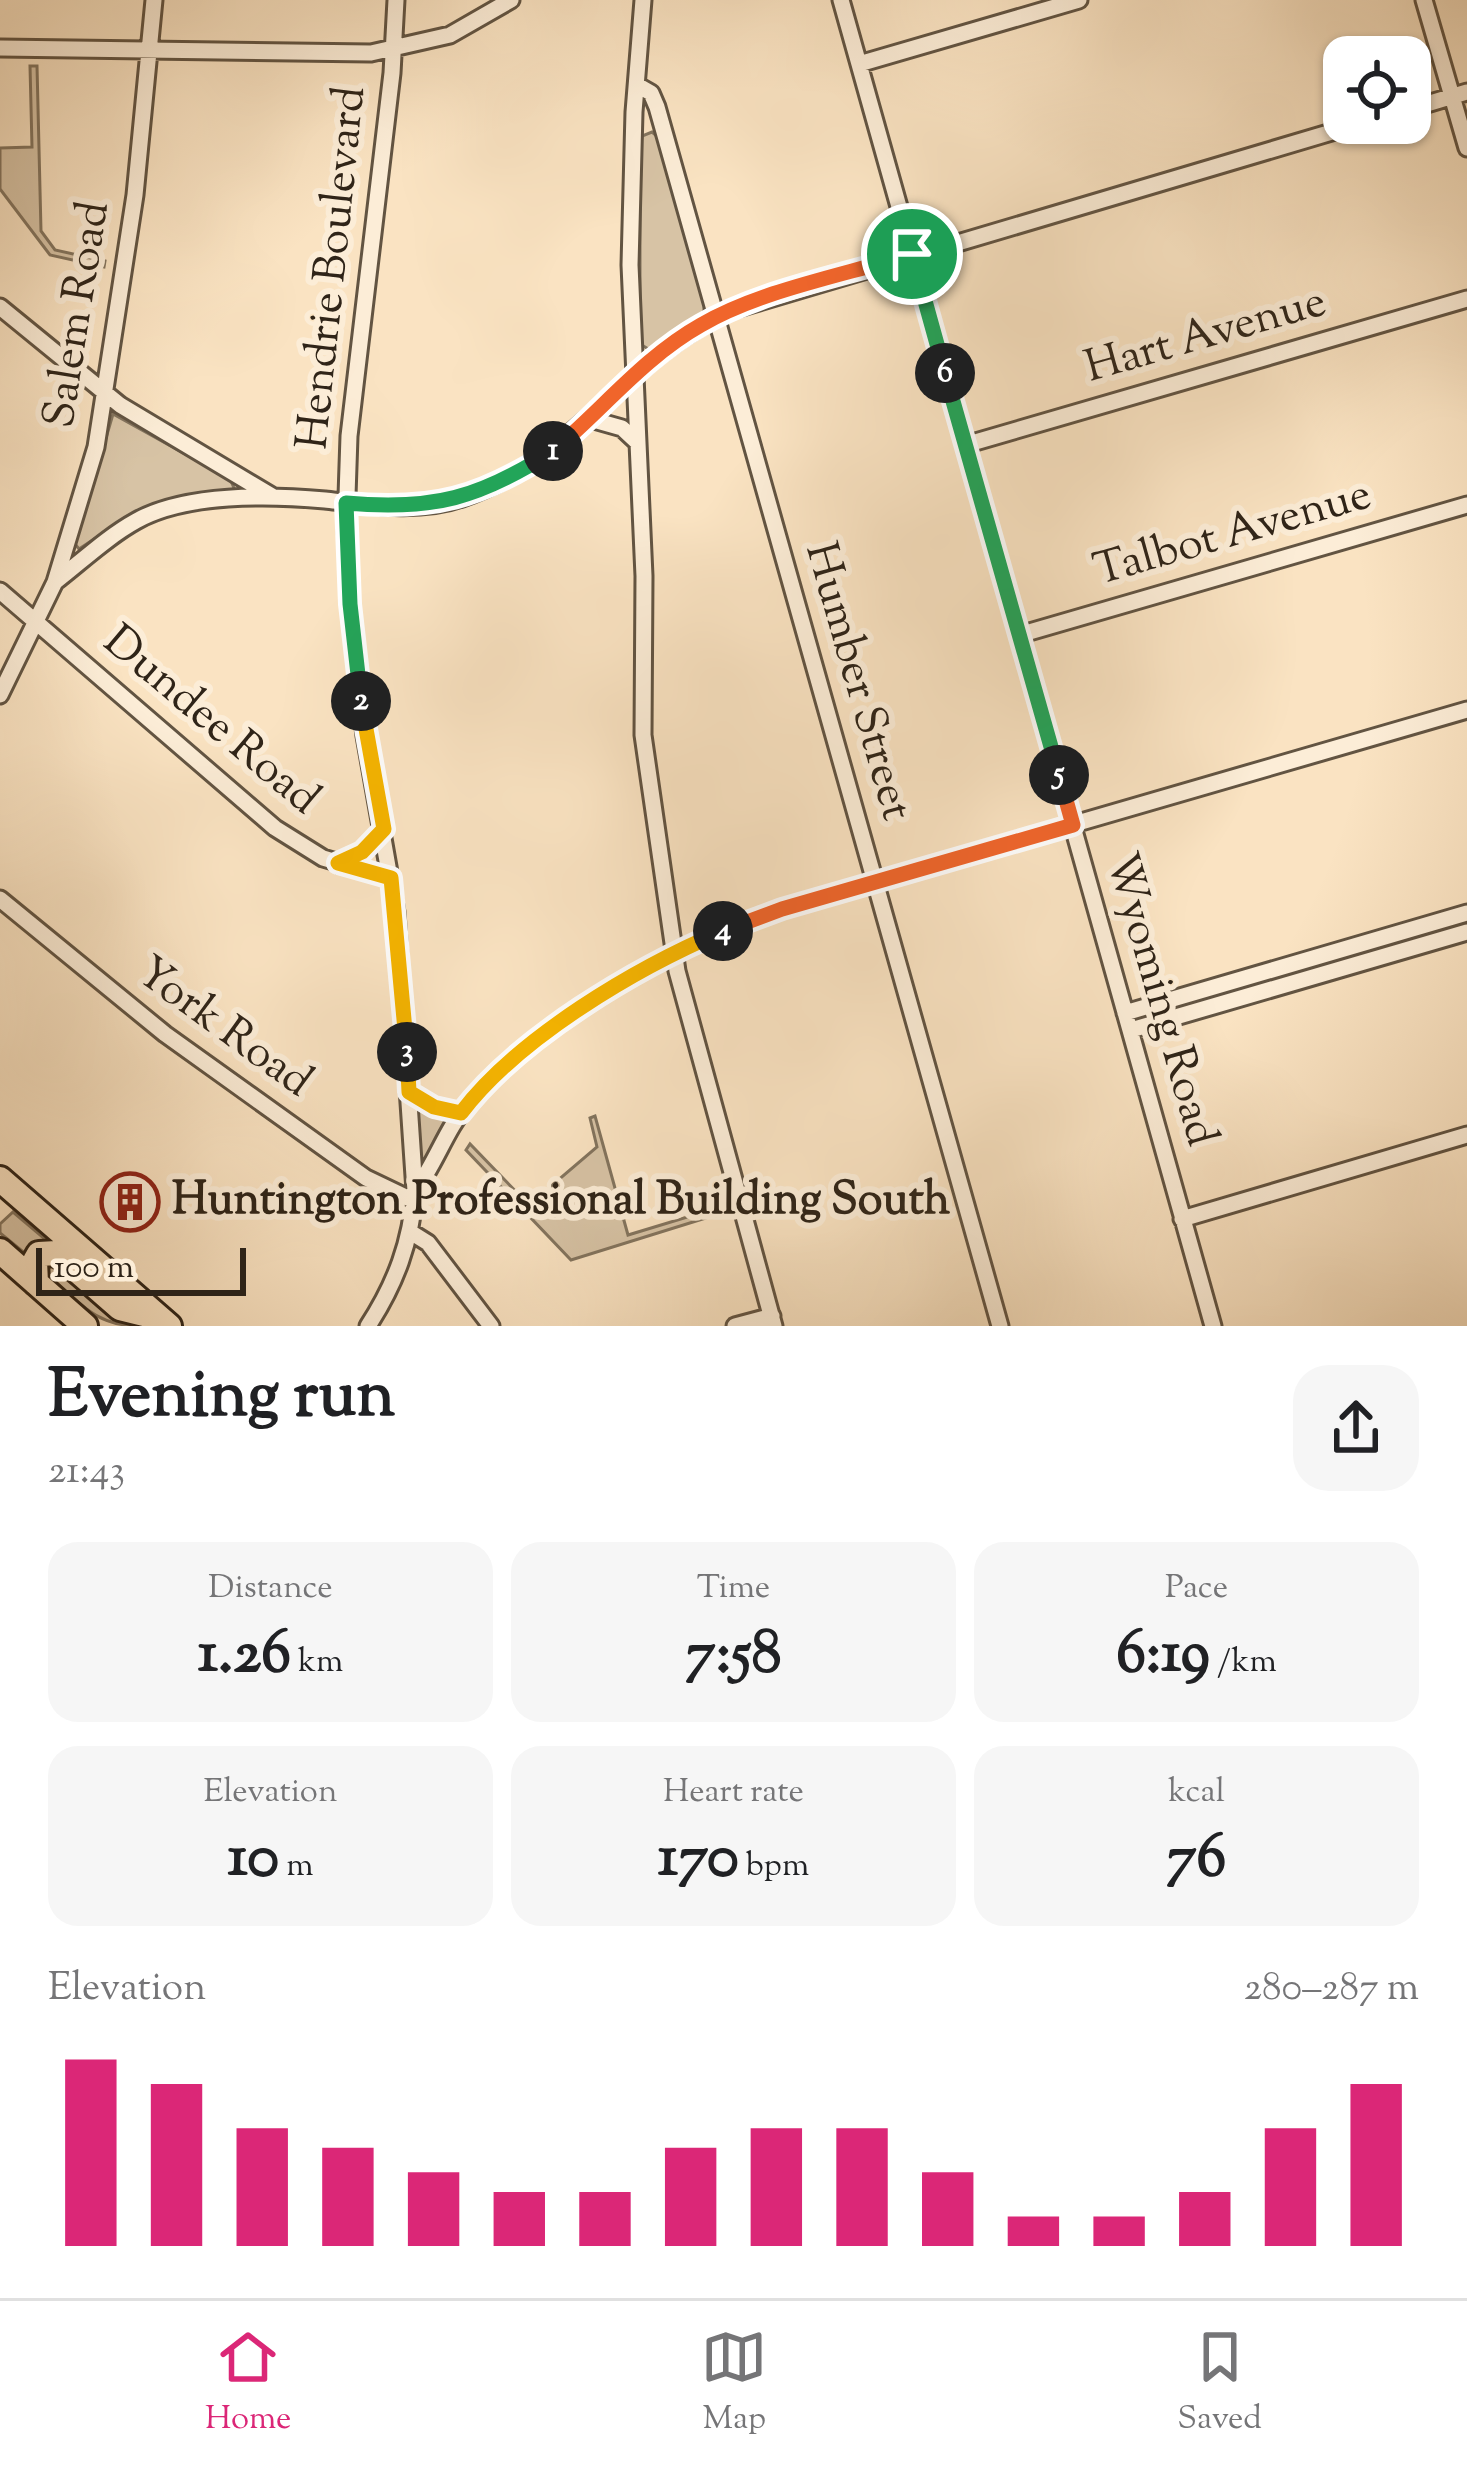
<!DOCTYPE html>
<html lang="en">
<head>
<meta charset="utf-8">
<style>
	:root { --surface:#fff; --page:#f6f6f6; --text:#202124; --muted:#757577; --line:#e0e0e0; --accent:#db2777 }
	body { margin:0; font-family:"Sorts Mill Goudy",serif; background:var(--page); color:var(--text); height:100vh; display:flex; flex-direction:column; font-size:45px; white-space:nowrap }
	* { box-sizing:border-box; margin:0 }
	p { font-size:39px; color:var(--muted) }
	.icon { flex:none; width:66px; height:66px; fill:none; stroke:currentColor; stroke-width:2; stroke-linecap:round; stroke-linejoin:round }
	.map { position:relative; height:1326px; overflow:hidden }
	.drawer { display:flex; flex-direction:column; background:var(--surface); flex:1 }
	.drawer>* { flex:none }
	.tools { position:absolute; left:1323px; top:36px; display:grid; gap:24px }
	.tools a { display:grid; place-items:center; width:108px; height:108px; border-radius:24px; background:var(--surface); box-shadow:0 3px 9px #0004; font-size:60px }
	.scale { position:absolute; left:36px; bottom:30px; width:210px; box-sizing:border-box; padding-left:12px; border:6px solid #2f2418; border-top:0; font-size:33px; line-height:42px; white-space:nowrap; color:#2f2418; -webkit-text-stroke:9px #fcedd7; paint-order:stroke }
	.pin { position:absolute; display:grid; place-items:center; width:102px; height:102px; color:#fff; margin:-51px; border:6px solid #fff; border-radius:50%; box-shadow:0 3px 12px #0007 }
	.km { position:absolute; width:60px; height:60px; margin:-30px; border-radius:50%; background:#222; color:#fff; font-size:33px; line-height:60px; text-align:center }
	.round { display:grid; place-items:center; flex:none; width:126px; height:126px; border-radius:36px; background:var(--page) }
	.summary { display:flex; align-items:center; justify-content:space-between; height:204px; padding:0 48px }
	h1 { font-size:66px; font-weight:800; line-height:90px }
	.figures { display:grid; grid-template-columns:repeat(3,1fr); gap:18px; height:204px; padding:12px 48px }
	.figures div { display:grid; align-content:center; border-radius:30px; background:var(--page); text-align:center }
	.figures b { font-size:60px; font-weight:800 }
	.figures small { font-size:33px; font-weight:400 }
	.figures p { font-size:33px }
	.chart { height:336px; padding:24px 48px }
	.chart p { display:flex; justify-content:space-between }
	.chart svg { width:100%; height:216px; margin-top:12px; stroke:var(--accent); stroke-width:6 }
	.tab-bar { display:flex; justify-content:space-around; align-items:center; height:168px; border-top:3px solid var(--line); background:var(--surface); font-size:33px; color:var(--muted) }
	.tab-bar a { display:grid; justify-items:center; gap:6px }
	.tab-bar .active { color:var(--accent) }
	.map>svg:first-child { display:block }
	.green { fill:#d7c3a5; stroke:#83745e; stroke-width:3 }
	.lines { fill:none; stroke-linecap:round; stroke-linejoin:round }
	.minor-casing { stroke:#625442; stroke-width:21 }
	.primary-casing { stroke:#2f2418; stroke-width:30 }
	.minor { stroke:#fcedd7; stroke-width:15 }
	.primary { stroke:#fae3c2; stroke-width:24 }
	.split-1-casing { stroke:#fff; stroke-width:24 }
	.split-2-casing { stroke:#fff; stroke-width:24 }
	.split-3-casing { stroke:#fff; stroke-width:24 }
	.split-4-casing { stroke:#fff; stroke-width:24 }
	.split-5-casing { stroke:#fff; stroke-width:24 }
	.split-6-casing { stroke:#fff; stroke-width:24 }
	.split-7-casing { stroke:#fff; stroke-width:24 }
	.split-1 { stroke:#f0652b; stroke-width:15 }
	.split-2 { stroke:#22a559; stroke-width:15 }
	.split-3 { stroke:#f5b400; stroke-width:15 }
	.split-4 { stroke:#f5b400; stroke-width:15 }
	.split-5 { stroke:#f0652b; stroke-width:15 }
	.split-6 { stroke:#22a559; stroke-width:15 }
	.split-7 { stroke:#22a559; stroke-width:15 }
	.labels { text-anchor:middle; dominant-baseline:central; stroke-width:12; stroke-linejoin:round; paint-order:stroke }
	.street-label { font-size:45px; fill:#2f2418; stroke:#fcedd7 }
	.poi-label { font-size:45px; font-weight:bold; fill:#2f2418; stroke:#fcedd7; text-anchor:start }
</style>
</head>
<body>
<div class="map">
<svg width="1467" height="1326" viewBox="0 0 1467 1326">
	<rect width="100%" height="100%" fill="#fae3c2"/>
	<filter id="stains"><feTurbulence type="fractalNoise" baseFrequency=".00167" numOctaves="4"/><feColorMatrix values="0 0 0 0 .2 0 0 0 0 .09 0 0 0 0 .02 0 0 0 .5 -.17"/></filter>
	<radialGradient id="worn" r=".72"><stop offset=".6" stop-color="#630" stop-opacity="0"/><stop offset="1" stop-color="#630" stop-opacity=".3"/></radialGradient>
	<path class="green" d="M30 66H37L41 231 55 250 105 261 104 267 50 255 0 189V148L32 147Z
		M652 132 658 137 705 303 703 315 650 350 640 344V151L642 136Z
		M113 414 230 479 234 488 230 492 199 493 163 502 129 516 79 549 75 544Z
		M422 1106 449 1120 424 1164 420 1161 417 1110Z
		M595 1116 628 1235 720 1207 722 1213 571 1260 466 1150 470 1144 529 1205 597 1147 590 1118Z
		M13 1212 45 1239 27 1255 0 1233V1224Z
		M52 1261 139 1326C95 1326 79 1302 48 1275L46 1267Z"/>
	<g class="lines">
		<defs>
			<path id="minor" d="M643 0 634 112 630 265 644 576 643 735 677 971 774 1326
				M841 0 1213 1326
				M1424 0 1467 148
				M0 48 371 53 450 35 511 0
				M859 64 1079 0
				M637 85 651 93 657 107 1000 1326
				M1410 109 1467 92
				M0 307 120 405 272 496
				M590 419 622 428 637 442
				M965 445 1467 299
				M55 582C81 562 107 537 136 521 185 493 270 495 325 500 369 505 420 513 462 498 578 458 626 356 732 310L1362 123
				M0 591 275 828 323 858 391 878
				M1019 635 1467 505
				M0 695 55 582 96 447 135 195 154 0
				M338 864 362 852 384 829
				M0 899 165 1034 366 1178 414 1201
				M1125 1013 1467 913
				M1131 1030 1467 932
				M409 1092 435 1107 461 1113
				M415 1191C436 1163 446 1129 468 1104 548 1012 669 949 781 909L1467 710
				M1182 1219 1467 1135
				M412 1233 428 1243 491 1326
				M368 1326C396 1283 411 1242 415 1191L396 912 365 736 350 604 346 526 349 436 392 73 396 0
				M735 1326 772 1316"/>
			<path id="primary" d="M0 1179 169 1326
				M0 1251 85 1326
				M36 1283 35 1261 39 1254 57 1253 120 1308 152 1316"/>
		</defs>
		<use href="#minor" class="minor-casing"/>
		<use href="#primary" class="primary-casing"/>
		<use href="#minor" class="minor"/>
		<use href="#primary" class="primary"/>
	</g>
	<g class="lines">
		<defs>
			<path id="split-1" d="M553 451C602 410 644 357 701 325 761 290 845 275 912 254"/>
			<path id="split-2" d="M361 701 350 604 346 503C433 511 480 498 553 451"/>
			<path id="split-3" d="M361 701 384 829 362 852 338 863 391 878 407 1052"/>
			<path id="split-4" d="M407 1052 409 1092 434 1107 461 1113C519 1037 636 968 723 931"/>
			<path id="split-5" d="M723 931 782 909 1073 825 1059 775"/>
			<path id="split-6" d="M945 373 1059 775"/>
			<path id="split-7" d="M912 254 945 373"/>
		</defs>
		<use href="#split-1" class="split-1-casing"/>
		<use href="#split-2" class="split-2-casing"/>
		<use href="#split-3" class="split-3-casing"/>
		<use href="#split-4" class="split-4-casing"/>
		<use href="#split-5" class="split-5-casing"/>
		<use href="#split-6" class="split-6-casing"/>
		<use href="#split-7" class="split-7-casing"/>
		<use href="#split-1" class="split-1"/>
		<use href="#split-2" class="split-2"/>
		<use href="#split-3" class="split-3"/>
		<use href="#split-4" class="split-4"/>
		<use href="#split-5" class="split-5"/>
		<use href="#split-6" class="split-6"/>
		<use href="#split-7" class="split-7"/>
	</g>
	<defs>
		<symbol id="building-ring" viewBox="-11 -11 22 22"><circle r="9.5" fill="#fcedd7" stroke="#8f2418" stroke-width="1.5"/><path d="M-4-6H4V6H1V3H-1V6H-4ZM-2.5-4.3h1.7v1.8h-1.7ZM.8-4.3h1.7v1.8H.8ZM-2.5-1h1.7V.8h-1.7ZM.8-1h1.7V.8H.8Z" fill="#8f2418"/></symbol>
	</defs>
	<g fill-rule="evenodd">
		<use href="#building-ring" x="97" y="1169" width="66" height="66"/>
	</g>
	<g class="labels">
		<g class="street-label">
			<text transform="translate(334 268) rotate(-84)">Hendrie Boulevard</text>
			<text transform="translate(79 315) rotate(-81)">Salem Road</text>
			<text transform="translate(1206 337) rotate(-16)">Hart Avenue</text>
			<text transform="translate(1233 535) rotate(-16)">Talbot Avenue</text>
			<text transform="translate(856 682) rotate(74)">Humber Street</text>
			<text transform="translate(210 722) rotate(40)">Dundee Road</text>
			<text transform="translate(1159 1000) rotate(74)">Wyoming Road</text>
			<text transform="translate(223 1029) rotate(36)">York Road</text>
		</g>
		<g class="poi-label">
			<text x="172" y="1202">Huntington Professional Building South</text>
		</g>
	</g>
	<rect width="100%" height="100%" filter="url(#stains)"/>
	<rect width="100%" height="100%" fill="url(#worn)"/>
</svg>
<div class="tools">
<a><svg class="icon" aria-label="locate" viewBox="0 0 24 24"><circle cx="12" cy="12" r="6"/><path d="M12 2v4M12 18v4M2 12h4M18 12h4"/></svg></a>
</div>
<div class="scale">100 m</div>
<div class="pin" style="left:912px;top:254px;background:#1e9e55"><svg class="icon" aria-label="arrive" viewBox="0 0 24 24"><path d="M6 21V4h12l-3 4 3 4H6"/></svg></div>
<b class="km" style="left:553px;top:451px">1</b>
<b class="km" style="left:361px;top:701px">2</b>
<b class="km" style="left:407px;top:1052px">3</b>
<b class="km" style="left:723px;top:931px">4</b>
<b class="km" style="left:1059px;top:775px">5</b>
<b class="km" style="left:945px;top:373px">6</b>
</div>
<section class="drawer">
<div class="summary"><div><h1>Evening run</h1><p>21:43</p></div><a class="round"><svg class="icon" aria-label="share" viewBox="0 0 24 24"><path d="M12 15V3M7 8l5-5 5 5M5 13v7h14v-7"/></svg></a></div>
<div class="figures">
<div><p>Distance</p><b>1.26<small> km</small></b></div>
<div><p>Time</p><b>7:58</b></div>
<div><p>Pace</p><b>6:19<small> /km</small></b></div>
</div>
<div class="figures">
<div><p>Elevation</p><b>10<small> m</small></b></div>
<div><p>Heart rate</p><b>170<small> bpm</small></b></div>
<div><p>kcal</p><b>76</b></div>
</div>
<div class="chart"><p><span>Elevation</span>280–287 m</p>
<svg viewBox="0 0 160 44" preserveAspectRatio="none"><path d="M5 44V6M15 44V11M25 44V20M35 44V24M45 44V29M55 44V33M65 44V33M75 44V24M85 44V20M95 44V20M105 44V29M115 44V38M125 44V38M135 44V33M145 44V20M155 44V11"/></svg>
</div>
</section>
<nav class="tab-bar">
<a class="active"><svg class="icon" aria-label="home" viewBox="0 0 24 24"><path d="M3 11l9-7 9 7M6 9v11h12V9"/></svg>Home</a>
<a><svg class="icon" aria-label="map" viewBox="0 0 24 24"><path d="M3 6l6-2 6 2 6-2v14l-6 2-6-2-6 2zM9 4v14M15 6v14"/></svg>Map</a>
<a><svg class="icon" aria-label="saved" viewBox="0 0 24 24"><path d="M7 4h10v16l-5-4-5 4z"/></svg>Saved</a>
</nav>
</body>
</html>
